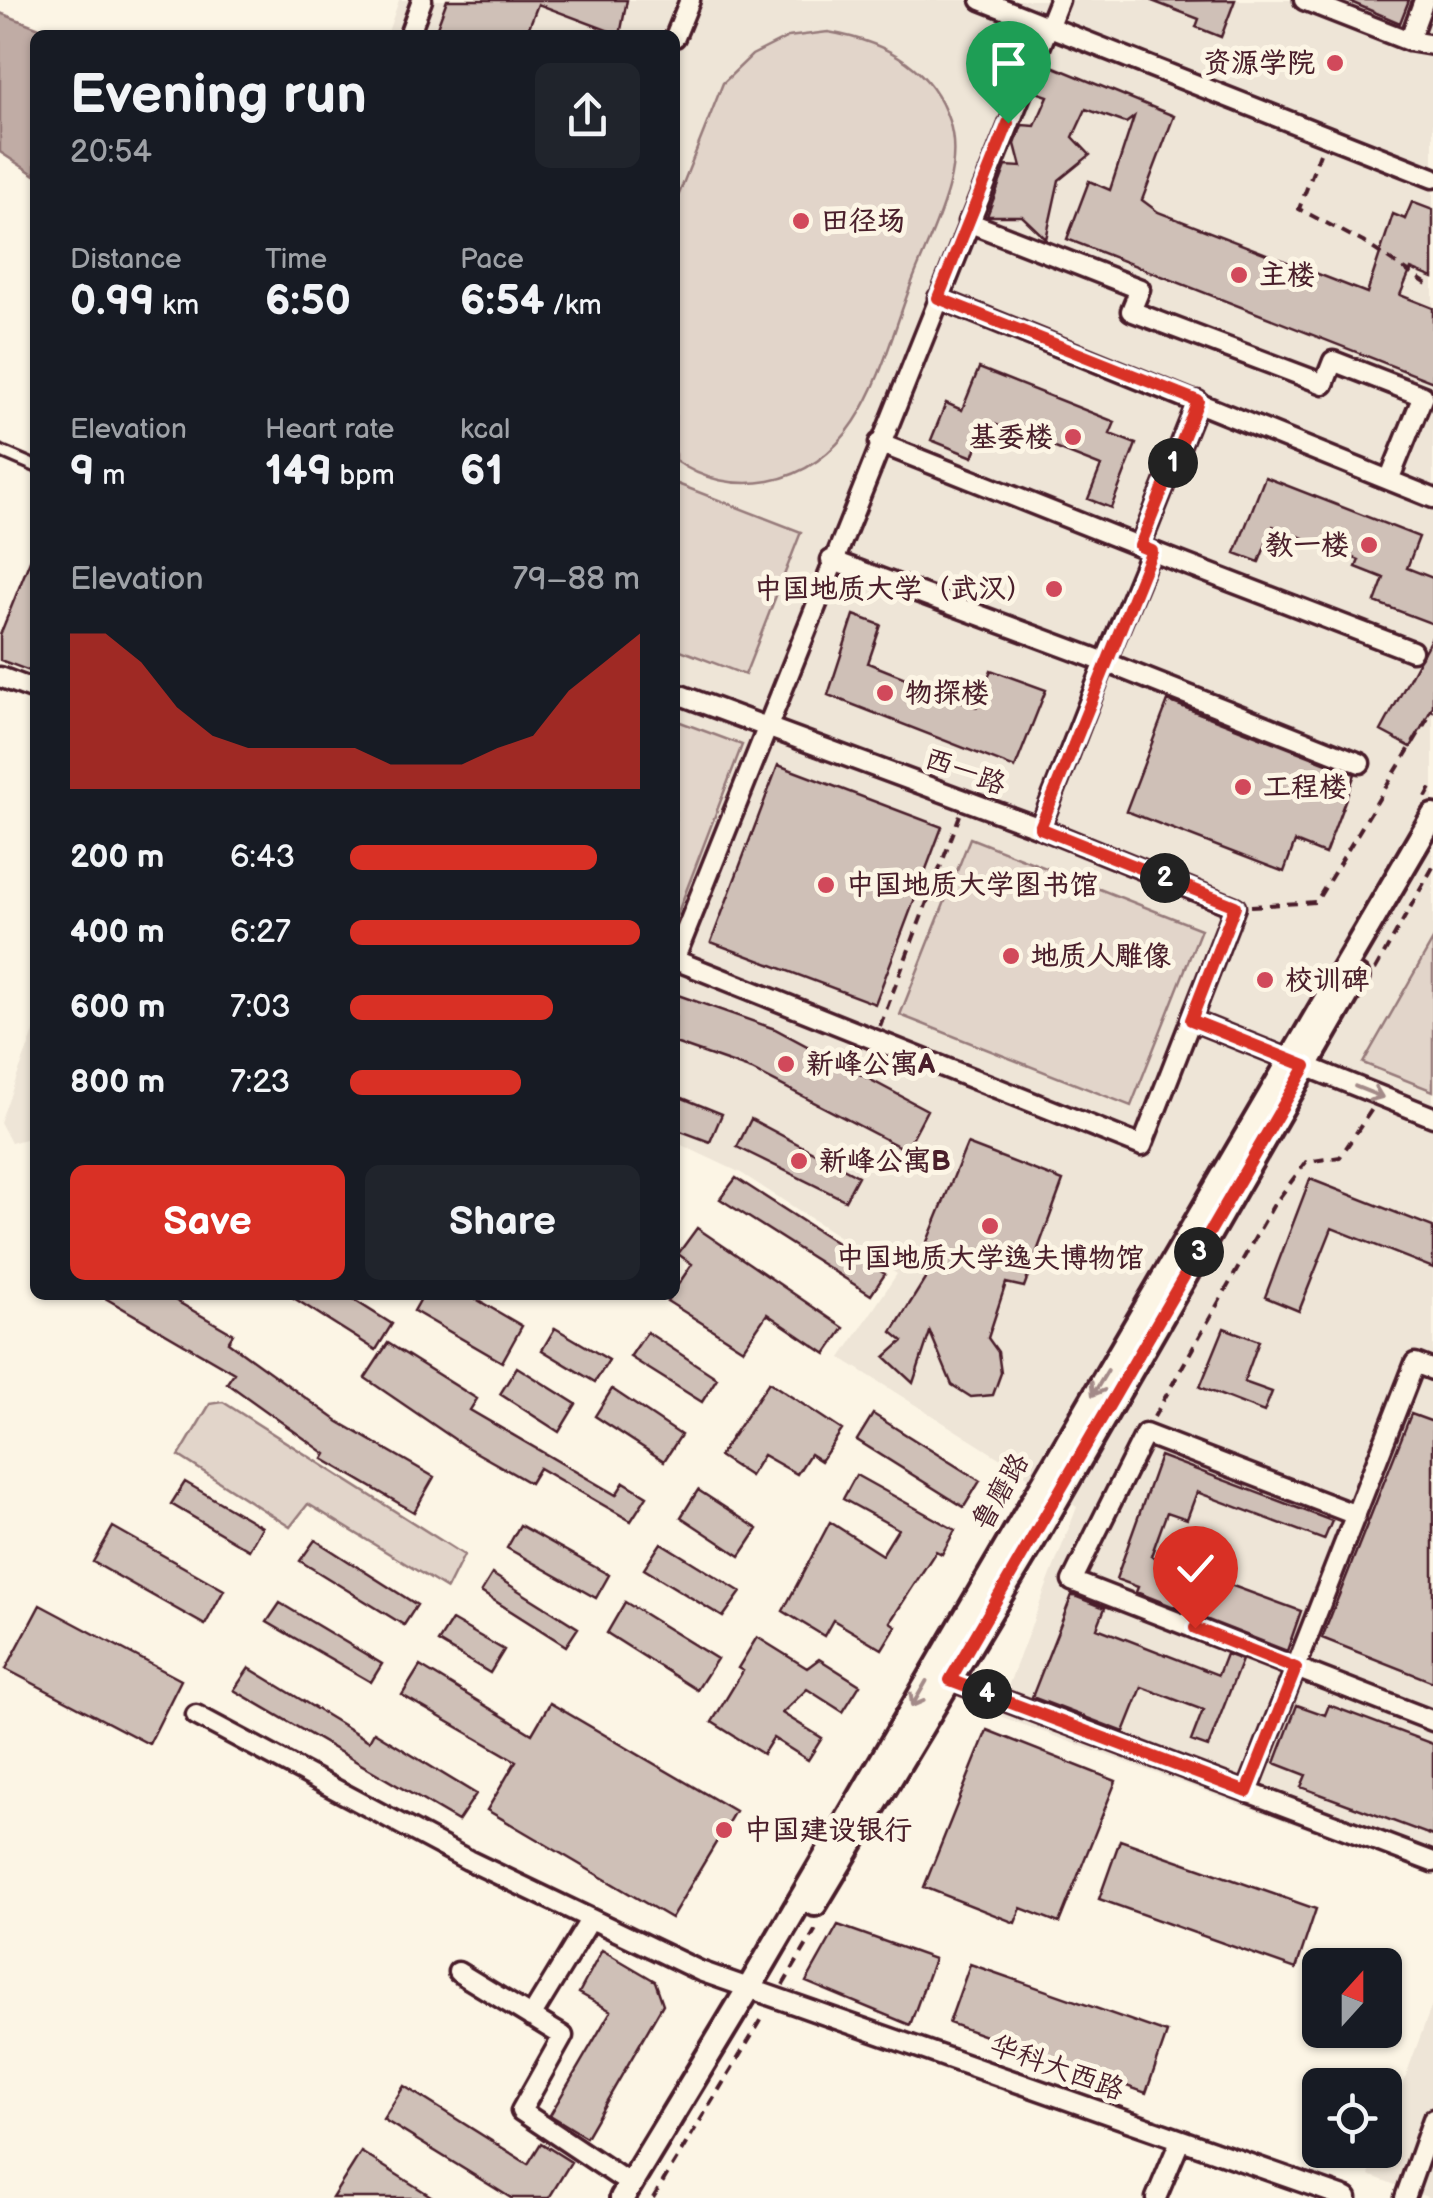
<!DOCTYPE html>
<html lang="en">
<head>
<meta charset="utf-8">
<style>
	:root { --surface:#171b24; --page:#20242c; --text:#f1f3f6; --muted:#9ea1a6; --accent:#d93025 }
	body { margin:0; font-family:"Balsamiq Sans","LXGW WenKai TC",sans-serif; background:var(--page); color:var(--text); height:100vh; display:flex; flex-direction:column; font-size:38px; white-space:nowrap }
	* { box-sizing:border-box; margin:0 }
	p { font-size:32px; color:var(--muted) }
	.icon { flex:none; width:55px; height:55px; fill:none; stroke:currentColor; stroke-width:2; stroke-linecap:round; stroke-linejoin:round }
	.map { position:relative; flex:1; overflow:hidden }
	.side { position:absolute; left:30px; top:30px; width:650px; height:1270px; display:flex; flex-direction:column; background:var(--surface); border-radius:15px; box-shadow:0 2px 8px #0004 }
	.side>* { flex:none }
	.needle { width:65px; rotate:21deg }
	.controls { position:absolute; left:1302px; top:1948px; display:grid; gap:20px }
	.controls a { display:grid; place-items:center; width:100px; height:100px; border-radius:15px; background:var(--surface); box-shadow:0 2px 8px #0004; font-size:50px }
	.pin { position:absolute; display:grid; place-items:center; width:85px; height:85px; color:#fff; margin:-102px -42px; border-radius:50% 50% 50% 0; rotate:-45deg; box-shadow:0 0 10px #0007 }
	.pin .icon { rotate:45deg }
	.km { position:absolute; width:50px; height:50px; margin:-25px; border-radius:50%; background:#222; color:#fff; font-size:28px; line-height:50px; text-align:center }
	.round { display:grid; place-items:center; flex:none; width:105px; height:105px; border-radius:15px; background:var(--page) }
	.overview { display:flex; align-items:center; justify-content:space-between; height:170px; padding:0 40px }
	h1 { font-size:55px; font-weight:700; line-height:75px }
	.metrics { display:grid; grid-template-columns:repeat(3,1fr); gap:15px; height:170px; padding:10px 40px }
	.metrics div { display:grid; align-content:center }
	.metrics b { font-size:42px; font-weight:700 }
	.metrics small { font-size:28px; font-weight:400 }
	.metrics p { font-size:28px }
	.chart { height:280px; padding:20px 40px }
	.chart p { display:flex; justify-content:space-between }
	.chart svg { width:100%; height:180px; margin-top:10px; fill:var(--accent); opacity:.7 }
	.action { display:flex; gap:20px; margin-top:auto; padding:20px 40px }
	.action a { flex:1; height:115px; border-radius:15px; background:var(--accent); color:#fff; font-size:40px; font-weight:700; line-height:115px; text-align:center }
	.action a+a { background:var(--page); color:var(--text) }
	ul { padding:0 40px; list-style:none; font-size:32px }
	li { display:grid; grid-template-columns:160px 120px 1fr; align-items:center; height:75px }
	li i { height:25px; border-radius:12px; background:var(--accent) }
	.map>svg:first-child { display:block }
	.built { fill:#eee5d7 }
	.green { fill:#e2d5ca; stroke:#967a7a; stroke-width:2.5 }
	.water { fill:#c0aca5; stroke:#917474; stroke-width:2.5 }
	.building { fill:#cfc0b7; stroke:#4a1f2b; stroke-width:2.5 }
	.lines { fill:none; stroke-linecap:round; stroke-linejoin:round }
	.lane-casing { stroke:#4a1f2b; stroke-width:16 }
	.street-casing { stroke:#4a1f2b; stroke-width:25 }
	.secondary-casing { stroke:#4a1f2b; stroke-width:30 }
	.path { stroke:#4a1f2b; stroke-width:4; stroke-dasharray:10 8; stroke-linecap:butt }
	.lane { stroke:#fcf5e5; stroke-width:9 }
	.street { stroke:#fcf5e5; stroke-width:18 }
	.secondary { stroke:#fcf5e5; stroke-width:22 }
	.oneway { stroke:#a38a88 }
	.route-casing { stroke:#fff; stroke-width:20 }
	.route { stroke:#d93025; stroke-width:12 }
	.poi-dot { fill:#d1495b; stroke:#fcf5e5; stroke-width:4 }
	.labels { text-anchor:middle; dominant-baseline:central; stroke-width:10; stroke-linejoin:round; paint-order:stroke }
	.poi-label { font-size:28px; font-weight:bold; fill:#4a1f2b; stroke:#fcf5e5; text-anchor:start }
	.street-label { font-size:28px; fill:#4a1f2b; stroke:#fcf5e5 }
</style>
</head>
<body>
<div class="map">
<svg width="1433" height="2198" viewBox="0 0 1433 2198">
	<rect width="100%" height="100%" fill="#fcf5e5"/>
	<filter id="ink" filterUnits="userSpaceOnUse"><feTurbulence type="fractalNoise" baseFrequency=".01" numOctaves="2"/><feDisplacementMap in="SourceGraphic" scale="20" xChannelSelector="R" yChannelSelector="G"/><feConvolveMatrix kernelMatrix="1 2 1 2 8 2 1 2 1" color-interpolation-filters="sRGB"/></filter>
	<g filter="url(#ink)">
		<path class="built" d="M399 0H1433V1875L997 1715 1077 1507 841 1358 897 1274 741 1173 675 1142V35H387Z
			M35 1029V1136L11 1143 0 1122Z
			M1433 2002V2198H1430L1369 2175 1378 2150H1385V2132Z"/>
		<path class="green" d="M828 32C882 41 931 65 949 121 966 173 930 234 912 282 882 360 864 463 769 481 736 487 702 480 675 460V204L723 83 752 55 788 37Z
			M675 483 801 532 745 675 675 648Z
			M675 720 742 745 675 920Z
			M970 838 1201 929 1131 1106 900 1015Z
			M1433 940V1091L1363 1063Z
			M223 1402 464 1555 447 1589 308 1504 290 1527 179 1456 210 1404Z"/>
		<path class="water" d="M0 13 58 35H35V175L0 152Z"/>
		<path class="building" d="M447 0H627L620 35 538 4 526 35H434Z
			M1235 0 1221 37 1196 27 1199 19 1152 1Z
			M1346 0H1409L1400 23Z
			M1047 64 1174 116 1142 200 1158 212 1367 293 1393 214 1405 219 1412 202 1433 210V278L1411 269 1400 295 1433 308V382L1067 239 1089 181 1110 190 1134 117 1126 123 1086 109 1073 137 1090 155 1059 180 1046 239 1022 216H987L1006 166 1021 167 1015 144 1022 125 1035 126 1048 96 1036 92Z
			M979 368 1115 422 1110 434 1136 444 1111 508 1088 499 1101 466 987 421 973 457 931 440 946 403 962 410Z
			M1265 477 1419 537 1407 568 1433 578V624L1375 602 1384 578 1356 567 1359 560 1273 526 1259 562 1235 553Z
			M35 548V673L0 660V635Z
			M854 615 881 625 868 663 977 707 991 670 1046 690 1015 768 828 695Z
			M1433 635V706L1411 747 1381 731Z
			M1168 701 1355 774 1325 854 1295 842 1284 872 1126 811Z
			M778 765 942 827 875 1004 711 942Z
			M675 994 775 1029 927 1110 906 1150 752 1070 675 1043Z
			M675 1095 722 1114 710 1142 675 1129Z
			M751 1119 858 1176 845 1200 737 1147Z
			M967 1144 1063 1181 1024 1287 1006 1283 988 1338 998 1352 1001 1373 993 1395 971 1397 952 1385 930 1332 913 1383 885 1357 903 1341 892 1332 927 1276 915 1271Z
			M736 1178 885 1274 871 1295 720 1199Z
			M1310 1179 1433 1227V1268L1332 1228 1299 1311 1265 1297Z
			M697 1228 844 1328 826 1354 767 1314 743 1349 667 1301 692 1264 678 1254Z
			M100 1295H166L233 1334 228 1342 339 1422 434 1477 414 1512 323 1459 326 1454 227 1383 234 1373Z
			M289 1295H346L392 1324 376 1350Z
			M423 1295H469L522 1326 502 1362 414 1311Z
			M555 1328 609 1360 595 1382 542 1350Z
			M1224 1328 1259 1341 1244 1382 1272 1392 1264 1412 1200 1387Z
			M647 1332 717 1378 702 1402 630 1357Z
			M388 1343 477 1399 470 1410 616 1495 624 1482 647 1496 631 1521 539 1468 530 1483 463 1445 365 1378Z
			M517 1367 576 1404 559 1432 500 1394Z
			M769 1382 842 1430 821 1461 810 1454 797 1474 763 1455 750 1476 719 1456Z
			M612 1389 681 1435 664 1461 595 1416Z
			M873 1414 980 1481 964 1507 857 1440Z
			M1411 1414 1433 1422V1682L1322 1638Z
			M1160 1456 1332 1521 1324 1540 1197 1492 1187 1519 1167 1512 1151 1556 1301 1611 1287 1651 1136 1592 1138 1587 1116 1579Z
			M856 1475 955 1530 942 1554 936 1551 890 1622 896 1626 882 1649 833 1620 824 1636 783 1611 830 1522 882 1555 898 1529 843 1499Z
			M185 1482 262 1527 249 1550 171 1504Z
			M698 1490 758 1529 740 1556 681 1517Z
			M520 1525 609 1575 596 1598 507 1548Z
			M113 1527 224 1590 205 1625 93 1562Z
			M315 1540 417 1605 404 1625 300 1561Z
			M661 1543 741 1592 723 1617 644 1569Z
			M492 1574 578 1628 566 1646 481 1592Z
			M1072 1595 1105 1608 1097 1628 1218 1675 1226 1654 1242 1660 1208 1747 1191 1741 1203 1710 1142 1687 1124 1732 1032 1697Z
			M625 1602 717 1659 697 1690 607 1633Z
			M280 1603 382 1664 371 1682 267 1622Z
			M40 1605 181 1680 149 1744 6 1669Z
			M452 1620 504 1650 490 1673 438 1642Z
			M757 1637 807 1668 819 1659 860 1685 843 1712 807 1689 782 1713 822 1738 808 1760 773 1738 763 1754 712 1722 743 1671 738 1668Z
			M420 1666 532 1734 550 1703 735 1811 671 1918 487 1810 516 1761 402 1695Z
			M249 1668 369 1741 374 1732 476 1794 458 1821 234 1690Z
			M1297 1705 1325 1715 1329 1705 1433 1744V1836L1301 1787 1306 1775 1275 1763Z
			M987 1730 1116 1781 1059 1923 1021 1908 1015 1923 924 1887Z
			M1120 1840 1316 1909 1296 1969 1099 1899Z
			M838 1925 934 1959 910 2025 806 1982Z
			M602 1950 655 1981 663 2004 586 2137 550 2115 611 2011 579 1993Z
			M970 1964 1167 2033 1146 2093 949 2023Z
			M404 2086 528 2164 541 2143 571 2162 549 2198H511L383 2119Z
			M361 2152 434 2198H332Z"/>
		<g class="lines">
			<defs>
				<path id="lane" d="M0 451 35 466"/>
				<path id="street" d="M981 0 1433 178
					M1304 0 1409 41 1424 0
					M409 35 422 0
					M675 37 690 0
					M1409 41 1433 45
					M968 222 1140 289 1131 311 1324 384 1333 361 1423 396 1389 480
					M938 298 1433 498
					M879 443 1151 551 1105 662 1360 763
					M1140 546 1198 401
					M1151 551 1412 651
					M831 560 1105 662 1040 828
					M0 677 35 690
					M675 693 1040 828 1235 907 1142 1146 675 960
					M675 958 1059 0
					M1191 1020 1433 1117
					M1356 1515 1145 1434 1072 1581 1433 1721
					M950 1680 1433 1862
					M196 1715 468 1860 700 1971 1347 2198
					M1247 1792 1415 1363 1433 1370
					M458 1972 563 2036 521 2111 630 2184
					M531 2017 590 1920
					M1156 2198 1180 2141
					M1405 2198 1433 2119"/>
				<path id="secondary" d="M815 1904 1030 1546 1357 977
					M622 2198 749 1988 1433 816"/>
			</defs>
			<use href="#lane" class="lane-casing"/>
			<use href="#street" class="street-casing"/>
			<use href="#secondary" class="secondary-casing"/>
			<path class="path" d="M1320 153 1299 209 1363 242 1433 288
				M1426 797 1433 784
				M1251 906 1316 902 1433 710
				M1375 970 1433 867
				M880 1026 960 815
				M1154 1417 1273 1206 1306 1162 1340 1157 1372 1109
				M783 1985 819 1924
				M653 2198 765 2014"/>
			<use href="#lane" class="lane"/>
			<use href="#street" class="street"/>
			<use href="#secondary" class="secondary"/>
		</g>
		<defs><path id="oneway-shaft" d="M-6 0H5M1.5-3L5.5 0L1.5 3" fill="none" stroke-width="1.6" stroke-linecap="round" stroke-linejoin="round" transform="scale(2.5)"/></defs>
		<g class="oneway">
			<use href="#oneway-shaft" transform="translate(1369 1092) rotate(22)"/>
			<use href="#oneway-shaft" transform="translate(1100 1383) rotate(121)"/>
			<use href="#oneway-shaft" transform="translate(919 1694) rotate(120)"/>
		</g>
	</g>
	<g class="lines" filter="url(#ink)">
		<defs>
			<path id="route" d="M1008 123 938 298 1198 401 1140 546 1152 551 1040 828 1235 906 1191 1020 1306 1066 950 1680 1247 1792 1296 1668 1195 1628"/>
		</defs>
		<use href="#route" class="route-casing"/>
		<use href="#route" class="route"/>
	</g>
	<g class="poi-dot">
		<circle cx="1335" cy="63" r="10"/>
		<circle cx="801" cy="221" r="10"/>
		<circle cx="1239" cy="275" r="10"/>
		<circle cx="1073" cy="437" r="10"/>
		<circle cx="1369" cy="545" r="10"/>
		<circle cx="1054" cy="589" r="10"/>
		<circle cx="885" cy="693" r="10"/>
		<circle cx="1243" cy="787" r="10"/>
		<circle cx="826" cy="885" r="10"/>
		<circle cx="1011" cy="956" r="10"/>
		<circle cx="1265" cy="980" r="10"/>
		<circle cx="786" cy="1064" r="10"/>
		<circle cx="799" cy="1161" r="10"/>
		<circle cx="990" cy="1226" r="10"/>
		<circle cx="724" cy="1830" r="10"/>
	</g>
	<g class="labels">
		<g class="poi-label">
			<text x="1315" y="63" text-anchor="end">资源学院</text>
			<text x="821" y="221">田径场</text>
			<text x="1259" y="275">主楼</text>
			<text x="1053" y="437" text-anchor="end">基委楼</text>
			<text x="1349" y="545" text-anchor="end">教一楼</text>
			<text x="1034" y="589" text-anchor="end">中国地质大学（武汉）</text>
			<text x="905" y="693">物探楼</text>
			<text x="1263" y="787">工程楼</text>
			<text x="846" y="885">中国地质大学图书馆</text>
			<text x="1031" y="956">地质人雕像</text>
			<text x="1285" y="980">校训碑</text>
			<text x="806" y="1064">新峰公寓A</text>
			<text x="819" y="1161">新峰公寓B</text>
			<text x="990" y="1258" text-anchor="middle">中国地质大学逸夫博物馆</text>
			<text x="744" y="1830">中国建设银行</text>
		</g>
		<g class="street-label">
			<text transform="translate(965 772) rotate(20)">西一路</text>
			<text transform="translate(1001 1492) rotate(-60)">鲁磨路</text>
			<text transform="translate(1057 2068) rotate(20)">华科大西路</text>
		</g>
	</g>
</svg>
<div class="controls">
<a><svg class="needle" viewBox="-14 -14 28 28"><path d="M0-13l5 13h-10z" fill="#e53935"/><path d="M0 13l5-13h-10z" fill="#9ea1a6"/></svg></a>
<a><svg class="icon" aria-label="locate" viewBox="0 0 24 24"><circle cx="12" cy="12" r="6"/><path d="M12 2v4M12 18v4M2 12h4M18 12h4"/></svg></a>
</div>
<div class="pin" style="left:1008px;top:123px;background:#1e9e55"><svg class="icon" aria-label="arrive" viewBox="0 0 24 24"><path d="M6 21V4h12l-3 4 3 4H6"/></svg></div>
<div class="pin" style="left:1195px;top:1628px;background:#d93025"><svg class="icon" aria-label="check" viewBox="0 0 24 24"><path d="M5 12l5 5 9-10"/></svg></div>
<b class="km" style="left:1173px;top:463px">1</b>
<b class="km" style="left:1165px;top:878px">2</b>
<b class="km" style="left:1199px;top:1252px">3</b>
<b class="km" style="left:987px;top:1694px">4</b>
<section class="side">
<div class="overview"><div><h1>Evening run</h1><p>20:54</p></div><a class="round"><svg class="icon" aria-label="share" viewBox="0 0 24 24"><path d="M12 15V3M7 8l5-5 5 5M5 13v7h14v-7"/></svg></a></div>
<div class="metrics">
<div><p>Distance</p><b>0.99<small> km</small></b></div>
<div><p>Time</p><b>6:50</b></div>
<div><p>Pace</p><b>6:54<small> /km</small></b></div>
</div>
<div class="metrics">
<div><p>Elevation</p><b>9<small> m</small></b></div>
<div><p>Heart rate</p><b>149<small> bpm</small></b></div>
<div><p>kcal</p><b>61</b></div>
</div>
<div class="chart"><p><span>Elevation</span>79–88 m</p>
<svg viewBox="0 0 160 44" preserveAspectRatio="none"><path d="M0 44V6L10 6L20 13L30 24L40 31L50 34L60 34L70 34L80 34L90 38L100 38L110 38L120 34L130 31L140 20L150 13L160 6V44z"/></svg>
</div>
<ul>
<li><b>200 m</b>6:43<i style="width:85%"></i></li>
<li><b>400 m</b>6:27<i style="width:100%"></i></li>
<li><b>600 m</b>7:03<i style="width:70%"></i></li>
<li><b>800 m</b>7:23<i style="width:59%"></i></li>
</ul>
<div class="action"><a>Save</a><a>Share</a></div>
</section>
</div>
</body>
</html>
